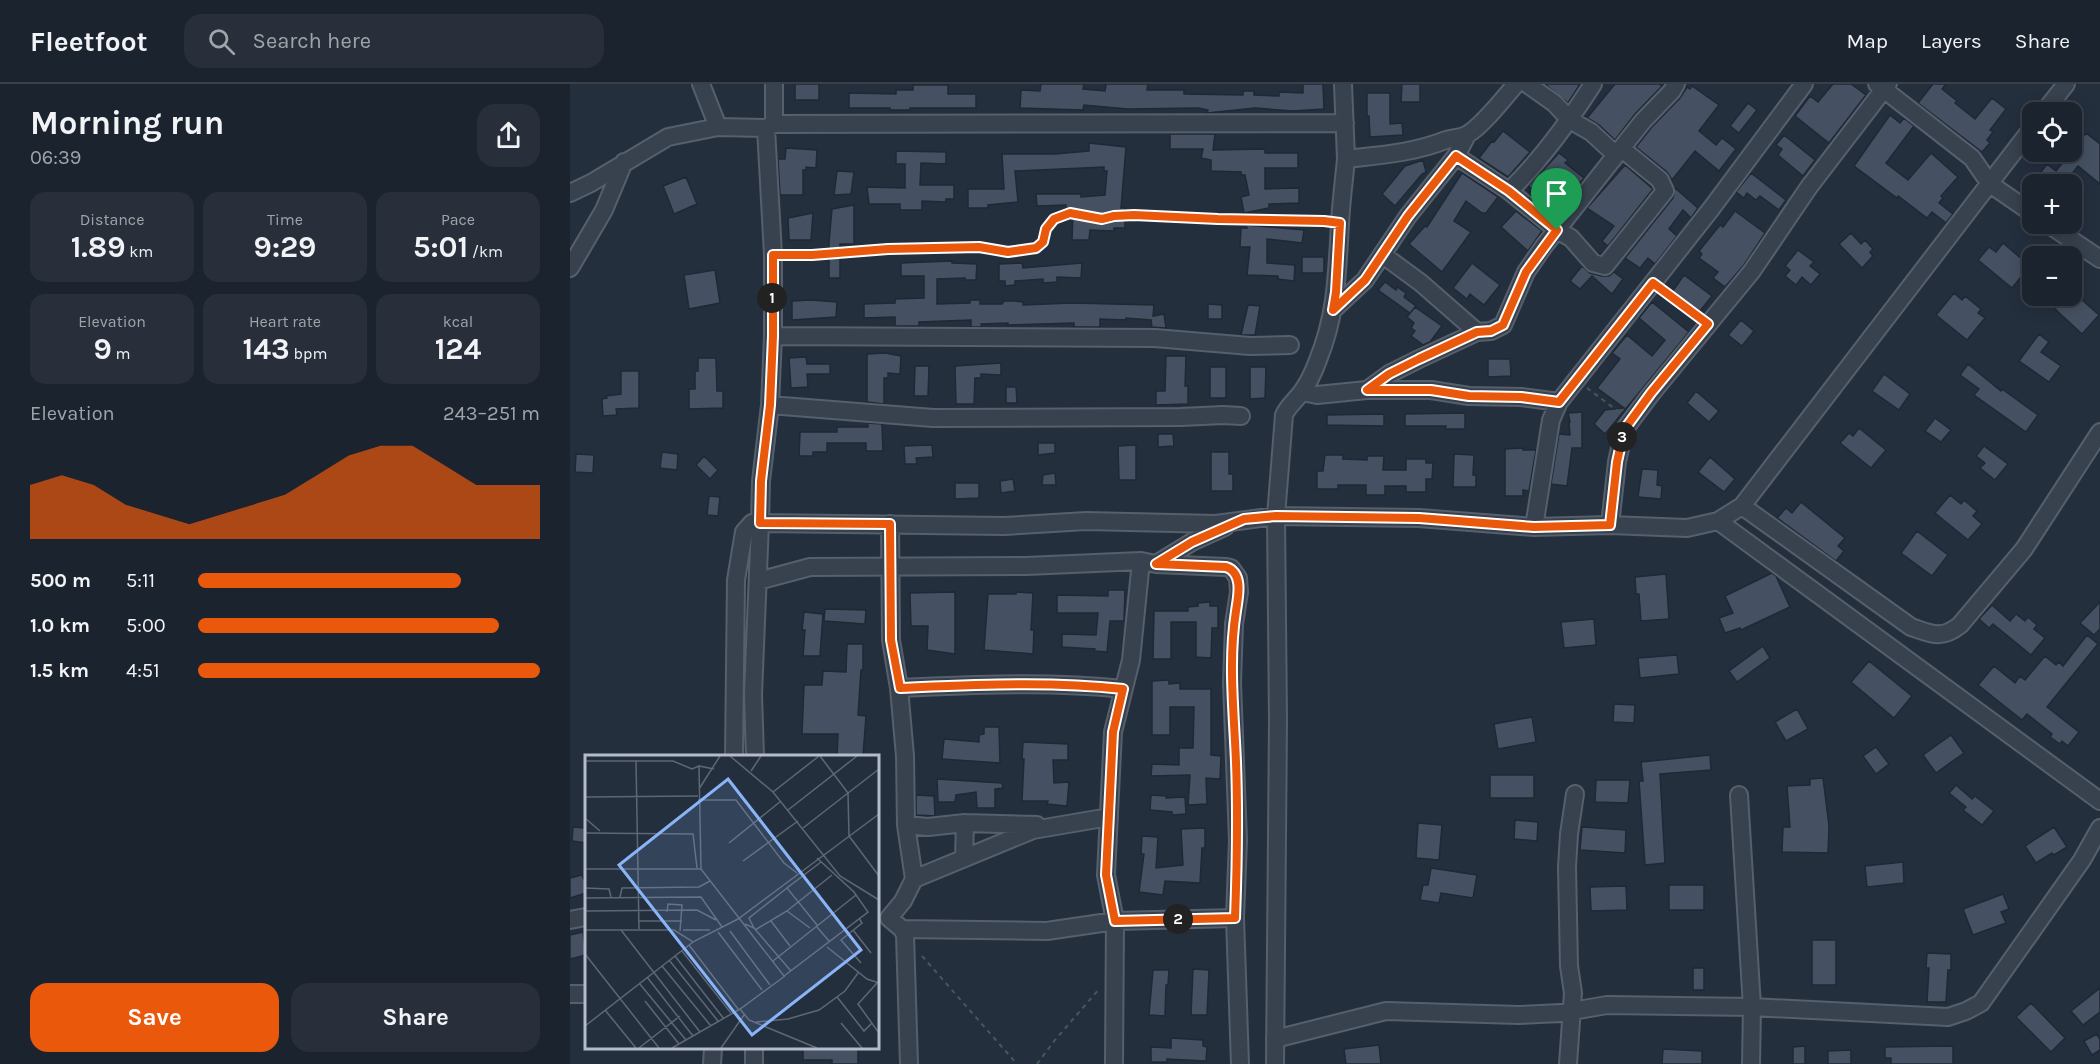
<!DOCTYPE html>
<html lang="en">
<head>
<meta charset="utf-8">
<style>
	:root { --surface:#1b232e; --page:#282f3a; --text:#f1f3f6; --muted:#a0a4aa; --line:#39404a; --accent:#ea580c }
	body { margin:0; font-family:Karla,sans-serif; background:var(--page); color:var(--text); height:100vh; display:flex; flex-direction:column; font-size:22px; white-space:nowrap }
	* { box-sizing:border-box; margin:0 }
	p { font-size:20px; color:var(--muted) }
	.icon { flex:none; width:33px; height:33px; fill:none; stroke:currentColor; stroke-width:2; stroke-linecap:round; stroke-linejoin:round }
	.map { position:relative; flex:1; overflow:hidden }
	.panel { display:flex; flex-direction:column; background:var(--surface); width:570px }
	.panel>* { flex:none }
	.fabs { position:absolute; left:1452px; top:18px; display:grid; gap:12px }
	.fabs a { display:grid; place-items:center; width:60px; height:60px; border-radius:12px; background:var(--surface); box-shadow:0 3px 15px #0003,0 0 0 2px var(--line); font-size:30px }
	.pin { position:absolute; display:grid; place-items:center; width:51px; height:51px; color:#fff; margin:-62px -26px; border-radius:50% 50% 50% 0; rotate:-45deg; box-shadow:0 0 6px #0007 }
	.pin .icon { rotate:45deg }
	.km { position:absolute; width:30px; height:30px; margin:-15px; border-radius:50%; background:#222; color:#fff; font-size:16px; line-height:30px; text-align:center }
	.round { display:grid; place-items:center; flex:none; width:63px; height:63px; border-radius:18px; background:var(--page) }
	.headline { display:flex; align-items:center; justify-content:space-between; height:102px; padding:0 30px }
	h1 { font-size:33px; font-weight:700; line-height:45px }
	.metrics { display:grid; grid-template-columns:repeat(3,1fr); gap:9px; height:102px; padding:6px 30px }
	.metrics div { display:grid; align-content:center; border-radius:15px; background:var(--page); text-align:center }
	.metrics b { font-size:30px; font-weight:700 }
	.metrics small { font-size:16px; font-weight:400 }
	.metrics p { font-size:16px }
	.chart { height:168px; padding:12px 30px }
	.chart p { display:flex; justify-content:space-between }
	.chart svg { width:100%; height:108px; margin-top:6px; fill:var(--accent); opacity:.7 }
	.button { display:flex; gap:12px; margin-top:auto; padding:12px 30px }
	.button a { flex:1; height:69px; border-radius:18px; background:var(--accent); color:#fff; font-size:24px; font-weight:700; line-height:69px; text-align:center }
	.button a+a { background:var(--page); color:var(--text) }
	ul { padding:0 30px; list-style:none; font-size:20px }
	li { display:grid; grid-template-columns:96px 72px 1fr; align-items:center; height:45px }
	li i { height:15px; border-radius:8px; background:var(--accent) }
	header { display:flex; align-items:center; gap:36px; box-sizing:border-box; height:84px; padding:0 30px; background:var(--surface); border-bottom:2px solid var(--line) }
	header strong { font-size:28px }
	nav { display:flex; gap:33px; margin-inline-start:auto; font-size:21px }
	.search { width:420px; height:54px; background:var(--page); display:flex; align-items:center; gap:15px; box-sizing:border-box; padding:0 21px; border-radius:18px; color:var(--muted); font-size:22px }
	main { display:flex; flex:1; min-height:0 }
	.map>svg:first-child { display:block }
	.building { fill:#455162; stroke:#1f2835; stroke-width:1.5 }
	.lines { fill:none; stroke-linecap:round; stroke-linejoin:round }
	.minor-casing { stroke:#565f6c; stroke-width:20 }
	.path { stroke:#44595c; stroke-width:2; stroke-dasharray:4.5 4.5; stroke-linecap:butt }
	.minor { stroke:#38414e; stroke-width:16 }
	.route-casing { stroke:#fff; stroke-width:12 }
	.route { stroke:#ea580c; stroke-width:8 }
	.inset-road { fill:none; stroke:#5e6776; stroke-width:1.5 }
	.view { fill:#8ab4f8; fill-opacity:0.15; stroke:#8ab4f8; stroke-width:3 }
	.inset-edge { fill:none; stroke:#b4bcc9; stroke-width:3 }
</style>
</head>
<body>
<header>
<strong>Fleetfoot</strong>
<div class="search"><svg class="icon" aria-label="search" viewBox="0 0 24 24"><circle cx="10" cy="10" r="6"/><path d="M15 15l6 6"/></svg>Search here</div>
<nav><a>Map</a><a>Layers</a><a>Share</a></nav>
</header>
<main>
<section class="panel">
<div class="headline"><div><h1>Morning run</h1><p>06:39</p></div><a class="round"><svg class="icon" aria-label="share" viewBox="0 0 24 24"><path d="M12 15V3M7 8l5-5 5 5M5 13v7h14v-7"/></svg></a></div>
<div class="metrics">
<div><p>Distance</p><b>1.89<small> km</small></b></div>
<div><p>Time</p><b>9:29</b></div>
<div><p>Pace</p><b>5:01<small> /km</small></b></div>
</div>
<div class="metrics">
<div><p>Elevation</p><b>9<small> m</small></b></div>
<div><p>Heart rate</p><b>143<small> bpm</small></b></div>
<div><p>kcal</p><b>124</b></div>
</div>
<div class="chart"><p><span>Elevation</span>243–251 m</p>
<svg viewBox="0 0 160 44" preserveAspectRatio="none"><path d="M0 44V22L10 18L20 22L30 30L40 34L50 38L60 34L70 30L80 26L90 18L100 10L110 6L120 6L130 14L140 22L150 22L160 22V44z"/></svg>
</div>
<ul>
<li><b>500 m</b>5:11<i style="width:77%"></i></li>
<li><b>1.0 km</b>5:00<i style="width:88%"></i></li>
<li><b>1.5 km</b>4:51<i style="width:100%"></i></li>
</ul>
<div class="button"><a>Save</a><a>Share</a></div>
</section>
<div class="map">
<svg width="1530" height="980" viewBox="0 0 1530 980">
	<rect width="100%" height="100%" fill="#242f3e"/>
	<path class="building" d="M225 0H249V16H225Z
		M471 0H514L513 5 535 7 536 0H578L577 6H614V10L673 11V7H684V11L709 12V8L733 9V0H753L754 25 723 27 685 24 637 29 638 26 628 24 558 25 514 21 513 26 450 24 451 6 470 7Z
		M832 0H850V18H831Z
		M975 0H1010L998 19Z
		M1045 0H1089L1092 2 1065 30 1045 56 1028 40 1017 34Z
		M1263 0H1281L1296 11 1259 59 1225 32 1240 12 1248 18Z
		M1363 0H1376L1372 5 1387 17 1385 19 1405 35 1422 14 1436 25 1420 46 1423 48 1417 56 1420 59 1412 68 1348 19Z
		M343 1H378V10H406V24H340V26H320V24H279V9L326 10V6H343Z
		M1122 2 1149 21 1129 47 1146 61 1152 54 1166 65 1149 87 1125 67 1102 96 1097 88 1066 63 1081 44 1110 14 1117 3 1120 5Z
		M797 9H820V40L832 39 833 51 800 53 799 32H797Z
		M1178 19 1187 26 1169 49 1160 42Z
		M1320 31 1330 39 1334 34 1344 42 1316 79 1338 96 1361 69 1388 93 1371 112 1373 114 1369 119 1383 130 1376 139 1362 128 1357 134 1328 112 1327 114 1284 82Z
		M933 47 960 68 938 93 909 74 922 57 924 58Z
		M1516 49 1530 60V100L1508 82 1494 100H1462L1477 80 1486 87Z
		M600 50H645L643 66 695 65V69H728V84H695V105L729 104V119L699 120V124L674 129 671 113 679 111 675 91H671V88L641 87V76L631 74 633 65H600Z
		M1214 51 1245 76 1233 92 1208 71 1212 65 1206 61Z
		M519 59 556 63 551 124H555V144H544V147L520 146 519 156H502L503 126H496V121L467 122 466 110H511V113L535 111 537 87H534V83L445 87 448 118 418 121V124H398V105H434L432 70H485L519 67Z
		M216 64 247 66 246 84 236 83V86H233V111H210L208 75H215Z
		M326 67 376 68V80L351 79 350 101H384V115H376V118L352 117V126H330V120H299L297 103 335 104V80H326Z
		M989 69 998 76 995 79 1014 94 985 131 959 110 962 105 958 102Z
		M853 76 856 88 852 90 825 122 812 110 835 82Z
		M1055 81 1083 105 1038 162 1032 157 1044 142 1017 124Z
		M267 87 284 88 281 110 264 111Z
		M892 89 928 113 916 129H912L896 117 884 137 901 148 872 188 839 160 855 142 857 143Z
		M1181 89 1216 116 1209 126 1190 112 1186 116 1177 109 1174 114 1166 108Z
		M116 93 127 120 104 130 93 102Z
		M1105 104 1128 124 1121 134 1113 126 1099 145 1107 152 1085 180 1078 174 1070 184 1055 174 1103 114Z
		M284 121V160H270V194H259V158L262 125Z
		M946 127 972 147 958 167 931 143Z
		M1165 127 1195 149 1174 181 1155 203 1143 194 1148 188 1129 174 1132 170 1129 167 1150 141 1153 143Z
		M243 129 241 156H219L218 134Z
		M676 141 734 146 732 159 697 155V179L725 181 724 197 708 195V192L677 191 680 163H670L671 144H677Z
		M1281 149 1291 160 1295 156 1303 165 1300 168 1303 172 1292 184 1269 160Z
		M1433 159 1460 182 1442 204 1408 176 1419 163 1426 168Z
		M1228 166 1244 178 1240 182 1250 190 1241 201 1232 193 1226 201 1215 192 1220 186 1215 182Z
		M732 173H754V189H732Z
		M382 177V179L407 180 406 196H394L395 194 367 195V220L400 219V216H410V220H432L434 217H445L453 218V221L502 219 584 221 583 232 594 230 596 244 582 243 581 236 556 234V236L530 235V243H504V239L437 241 438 239 411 240 412 243H401V236L349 238V242H325V233L294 234V220L325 219V215L354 214V192H331V179Z
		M452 179 453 184 512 179 511 194 487 193V198L473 199V195L445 197V201L435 202V197H429V180Z
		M902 179 930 201 914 221 900 210 897 215 883 204Z
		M1012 182 1020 189 1032 192H1039L1044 188 1053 195 1042 210 1022 192 1010 205 1000 197Z
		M145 186 150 219 119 225 114 191Z
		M1114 191 1142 212 1130 227 1102 208Z
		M815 198 826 206 827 203 836 209 834 213 846 222 840 229 808 206Z
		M1502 207 1529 231 1512 250 1485 225 1497 212H1502Z
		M1384 209 1392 216 1395 212 1411 225 1408 229 1415 234 1397 256 1366 231Z
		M241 216 267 218 266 233 222 236V217Z
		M1082 218 1119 248 1035 350 1024 340 1035 326 1054 324 1027 304 1050 275 1042 269 1057 251 1082 272 1095 256 1069 234Z
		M638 220 652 221V235H638Z
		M678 221 690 222 685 251H671Z
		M845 223 872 242 860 258 853 261 841 252 845 247 841 244 844 239 837 233Z
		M1171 236 1184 247 1172 262 1158 251Z
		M1469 250 1479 258 1471 268 1491 282 1479 298 1449 277Z
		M315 269 331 272 330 290 318 289V294H314V320L297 318V270Z
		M596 272H616L615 302H618V320L586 321V307H595Z
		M236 273 237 280H260V290H237L238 303 221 304 219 274Z
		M128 274H146L147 307H153V324L119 325V305H125V287H128Z
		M918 275H940L941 292 918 293Z
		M431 279V291L411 290V294H405L404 320H386L385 282Z
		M1398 280 1431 307 1432 305 1468 331 1456 348 1404 311 1409 305 1390 291Z
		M345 282H359L358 312H344Z
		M640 283H656V314H640Z
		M680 283H696L695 314 680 315Z
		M51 287H69V324L46 325 47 331 33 332 32 315 37 314 36 312 51 310Z
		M1314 290 1340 310 1329 326 1302 307Z
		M436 303H446L447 319H436Z
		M1126 307 1149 327 1139 338 1117 319Z
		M1012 328V364H1002L997 402 981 400 989 350 1000 351 999 338H1000L998 329Z
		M895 329V345H875L876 342H835V330Z
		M814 330V342L757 341V331Z
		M1365 334 1381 346 1371 358 1355 347Z
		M298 339 312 340 313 367H296V359H257V368H243V372H229L230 348H267V343H298Z
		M1289 344 1316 366 1301 384 1270 359 1279 349 1283 352Z
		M588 350H603L604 362 588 363Z
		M468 359H485V369L468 371Z
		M362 361 363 373 346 374 347 380H335L334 362Z
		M566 361V396H549L548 362Z
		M1414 362 1438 380 1425 396 1410 384 1415 379 1406 372Z
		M953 364V366H966L959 407 953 406V412H935V365Z
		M92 368 108 370 107 386 90 384Z
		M641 368H659V390H663V407H641Z
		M6 370 24 371 23 389 5 388Z
		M884 370 904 371 903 391H906V403H883Z
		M755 371H773V375L797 376V372H814L813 386H836V375H856V379H863L862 395H856V408H836V402H815V411H796V401H768V405H747V387H753Z
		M134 372 148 386 140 395 126 381Z
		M1140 373 1165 395 1154 408 1128 388Z
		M1072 385 1088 386 1087 401 1092 402 1091 415 1068 413Z
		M485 389 486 401H472L473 391Z
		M443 395 445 407 431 409 430 397Z
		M385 399H409V414L385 415Z
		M1380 411 1391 420 1394 416 1407 427 1403 432 1412 440 1398 456 1365 429Z
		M139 412 150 413 148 432 137 431Z
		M1231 418 1275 454 1268 462 1274 467 1266 477 1207 434 1216 424 1222 429Z
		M1347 447 1378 471 1362 492 1331 469Z
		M1202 489 1206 492 1220 523 1171 546 1170 544 1155 549 1149 534 1163 529 1155 512Z
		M1096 490 1099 535 1071 537 1069 510H1066L1065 493Z
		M538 506H555L554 537H540L537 568 524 567 525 565 492 563V550L526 551 528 529H487V511L538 512Z
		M385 508V570L357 566 358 542H341L340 509Z
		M446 508 463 509 461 546H464L463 570 414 566 418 510H446Z
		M640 518V522H648V544H642L641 574 626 573V538H601V575H583L584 527H618V523L628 522V519Z
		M1530 518V545L1524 551 1510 539Z
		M1422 521 1440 537 1446 530 1455 537 1458 533 1467 541 1464 545 1475 554 1461 571 1423 540 1419 544 1409 535Z
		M255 525 296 526 295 540 254 537Z
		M234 528 253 530 250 572H233L235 546H232Z
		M1024 535 1026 561 994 564 991 538Z
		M1517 551 1528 560 1477 623 1509 648 1498 662 1492 657 1490 660 1480 653 1482 650 1457 630 1452 636 1408 601 1424 582 1445 599 1450 592 1455 596 1475 572 1486 581 1489 578 1493 582Z
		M277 560H293V586H291L288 631 296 632 293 672H267L268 650H232L234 601H252L253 587 276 588Z
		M1193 562 1200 574 1167 598 1159 587Z
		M1107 571 1109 590 1070 594 1068 574Z
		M1299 577 1342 612 1324 634 1281 598Z
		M599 596V600L610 599V605H641V671L651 672 650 695 636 694 637 720 618 721 620 691 581 692 582 680 609 681V664H623L624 623H600V651H582V597Z
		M1044 620 1065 621 1064 639 1043 638Z
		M1227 625 1238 645 1216 657 1205 638Z
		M962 633 966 658 928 665 924 640Z
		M414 643H429L430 679 372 675 374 655 409 658V651L414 650Z
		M1381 651 1394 669 1366 689 1353 671Z
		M453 658 498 660V676H483L484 699 499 698 497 722 477 720 478 717H452L454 675H452Z
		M1306 663 1319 680 1306 690 1293 672Z
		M1140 671 1141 686 1090 690 1095 779 1075 781 1069 697H1073L1071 678Z
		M920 691H964V714H920Z
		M1253 694 1259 742 1258 769 1212 768 1213 743H1220L1217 702 1240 701V695Z
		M367 695 432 699 433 704 425 705V724H407L406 708 386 711 385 718H368Z
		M1026 696H1060L1058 719 1025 718Z
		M1386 701 1402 715 1405 712 1424 727 1412 741 1393 726 1396 723 1379 709Z
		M346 711 364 712 365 732 346 731Z
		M581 711 597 712 596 714 615 713 616 730 602 731V728L580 726Z
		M945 736 968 738 967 757 944 755Z
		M848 739 872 741 869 776 846 774Z
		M3 743 16 744V759L2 757Z
		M1012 743 1056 746 1055 769 1010 766Z
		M1484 743 1497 763 1484 771 1482 769 1466 779 1455 762Z
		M635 744V764H632L630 799 595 797 593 811 569 808 574 770H571L572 752 588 753 586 784 613 781 611 745Z
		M1333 778 1334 799 1297 803 1295 782Z
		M861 784 907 791 903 814 871 809 869 819 850 816 853 801H858Z
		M12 791 14 796 16 795V809L0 814V794Z
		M1099 801H1134V826H1099Z
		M1056 802 1057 826 1021 827 1020 803Z
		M1433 810 1439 825 1431 828 1436 839 1403 851 1393 825Z
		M13 848 16 871 0 875V851Z
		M1242 856H1266V901H1242Z
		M1357 869 1381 870V886H1378L1376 918H1357L1359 884H1356Z
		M1123 884H1134V906H1123Z
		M623 885 639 886 637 931H621Z
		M583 886H599L598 901H596L595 932 579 931Z
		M1530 904V928L1513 941 1501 927Z
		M1461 919 1495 954 1481 968 1446 933Z
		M1527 950 1530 956V966L1522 971 1514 957Z
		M601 954 633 956V962L637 963 636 977 597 975V978H581V963L601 964Z
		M809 961 811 980H776L774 965Z
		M1235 962V980H1223V963Z
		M1383 962V980H1321V974H1315V963Z
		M233 963H288V980H262V976H233Z
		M1093 965 1132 967V980H1092Z
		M1281 966V980H1258V967Z"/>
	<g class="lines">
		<defs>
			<path id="minor" d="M131 0 148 43
				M773 0 776 75
				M957 0 984 19 1000 36 1021 48 1046 71
				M1307 0 1402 74 1420 100 1462 129
				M1474 28 1496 0
				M204 40 775 39
				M897 51 886 72 939 107 987 146 1001 154 1023 179 1035 182 1095 107 1090 96 1052 65
				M939 107C972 75 998 39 1023 0
				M0 109 21 99 98 53 148 43 196 44 204 40V0
				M1478 140 1530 175
				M813 171 851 199 907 248
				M0 184 34 126 54 78
				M763 226 795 196 838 132 886 72
				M203 252 585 254 680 262 720 261
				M797 306 819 290 849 275 907 248 921 247 933 241 956 188 974 162 1073 37 1102 7 1106 0
				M732 308 747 311 797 306H861L899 312 951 313 989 318 1141 125 1234 0
				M200 321 363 334 611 333 653 331 671 332
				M1172 422 1341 543C1362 550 1371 556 1390 541L1454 465 1530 348
				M1148 437 1530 717
				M320 440 321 556 329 604 335 672 336 741 344 795 333 817 319 834 332 845 335 851 339 980
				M1040 441 1047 378 1054 346 1081 310 1182 187 1239 103 1318 0
				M964 443 981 336 989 318
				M586 480 656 483 661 484 668 494 669 508 664 540 662 599 668 756 665 834
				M188 497 240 483 456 482 571 477 586 480 622 458 655 443
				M329 604C404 601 479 597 553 605
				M164 672 166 496 174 448 182 439H190L191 397 200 321 203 252V171L196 44
				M185 672 183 611 190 439 434 442 516 437 646 440 706 432 849 434 964 443 1040 441 1117 444 1148 437 1172 422 1462 44
				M1169 711 1182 923 1181 980
				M336 741 358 743 395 739 467 741
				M394 773 395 739
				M344 795 463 746 539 733
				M0 836 16 833
				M332 845 477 847 545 837 665 834 670 980
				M0 910H16
				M705 955 816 927 949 931 991 929 1037 921 1182 923 1378 933 1396 927 1411 919 1512 776 1530 744
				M142 980 143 964
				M184 980V964
				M544 980 545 837 536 791 543 648 561 576 571 477
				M705 980 708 637 706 432 714 331C718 322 725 317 731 309 738 300 744 287 748 276 767 229 767 189 770 140 771 118 774 97 776 75 811 71 843 69 876 56 883 54 892 54 898 50 913 41 934 14 946 0
				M998 980 1003 909 999 882 997 783 999 750 1005 710"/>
		</defs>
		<use href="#minor" class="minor-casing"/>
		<path class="path" d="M218 171C281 171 343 162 406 163 417 163 428 168 438 168 450 168 464 165 473 158L476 145 484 135 500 129 532 135 544 132 564 131 648 135 755 137
			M1094 207 1126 231
			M1017 304 1049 328
			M352 872 447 980
			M467 980 485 956 530 904"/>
		<use href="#minor" class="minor"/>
	</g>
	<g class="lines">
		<defs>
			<path id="route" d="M886 72 939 107 987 146 956 188 933 241 921 247 907 248 849 275 819 290 797 306H861L899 312 951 313 989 318 1083 199 1138 240 1081 309 1054 346 1047 378 1040 441 964 443 849 434 706 432 674 435 622 458 586 480 656 483C674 489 668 513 666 527 658 577 664 628 666 678 668 730 667 782 665 834L545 837 536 791 543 648 553 605C479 597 404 601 330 604L321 556 320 440 190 439 191 397 200 321 203 252V171H242L318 165 409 163 438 168 466 164 473 158 476 145 484 135 500 129 532 135 544 132 564 131 648 135 754 137 770 139 766 208 763 226 795 196 838 132Z"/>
		</defs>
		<use href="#route" class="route-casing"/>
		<use href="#route" class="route"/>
	</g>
	<g transform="translate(15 671)">
		<rect width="294" height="294" fill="#242f3e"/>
		<path class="inset-road" d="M145 1 188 37 255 121 294 145M235 1 263 38 264 81M0 6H88L107 14 114 11M51 6 54 174M166 16 176 1M114 34 135 1M188 37 234 1M0 42 113 41M113 45H151L199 108 212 118M203 55 272 1M1 64 15 76M218 73 294 14M0 78 108 79 112 113M264 81 294 121M144 88 196 46M158 106 213 66M0 114H116L199 221 283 157 269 137 232 103M116 114 114 11 129 14M0 133 24 134 26 142M35 142 37 133 114 132 125 126M0 143 116 142 137 172M0 156 112 155 131 165M202 156 225 173M82 157 83 149 97 150 95 176M274 163 277 168 256 185 276 208M54 166H97M186 166 205 191M160 169 169 173 206 216M232 170 202 133 236 107M232 172 244 186M169 173 164 163 202 133M0 175H89L108 187 153 164 294 59M36 175 115 277M98 175H125M170 175 202 156 247 120M268 175 286 198M145 176 185 230M133 177 177 235M104 190 153 254M242 192 282 224 294 228M97 196 146 258M0 199 74 293M90 201 139 264M84 205 133 266M188 206 271 140M77 211 126 271M62 222 108 281M54 228 101 285M292 228 273 249 294 278M252 242 279 276 287 268M60 246 94 289M155 254 164 265 232 293M20 255 51 293M171 267 203 264 234 255 260 236 273 218M256 268 277 293M0 271 108 187M54 293 95 261M87 293 155 254 200 221M136 293 159 260"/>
		<path class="view" d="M143 24 276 195 167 280 34 110Z"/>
		<rect width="294" height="294" class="inset-edge"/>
	</g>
</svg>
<div class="fabs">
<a><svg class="icon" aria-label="locate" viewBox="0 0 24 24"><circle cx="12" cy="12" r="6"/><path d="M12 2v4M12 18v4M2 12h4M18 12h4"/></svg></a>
<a>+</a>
<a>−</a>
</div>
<div class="pin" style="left:987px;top:146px;background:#1e9e55"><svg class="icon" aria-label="arrive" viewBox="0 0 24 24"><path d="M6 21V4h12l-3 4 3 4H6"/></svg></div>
<b class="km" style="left:202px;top:214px">1</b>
<b class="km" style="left:608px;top:835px">2</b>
<b class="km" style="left:1052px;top:353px">3</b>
</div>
</main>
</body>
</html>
